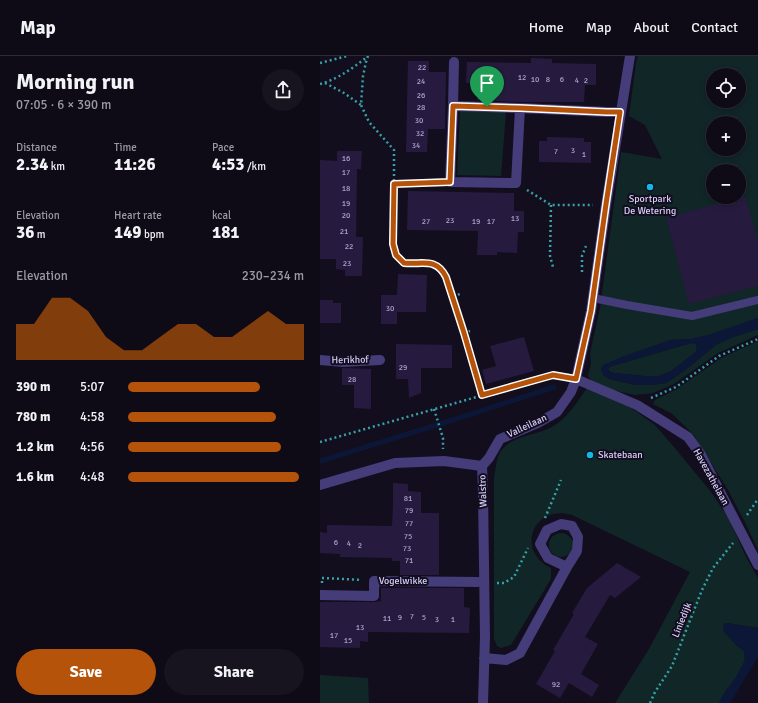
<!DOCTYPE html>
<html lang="en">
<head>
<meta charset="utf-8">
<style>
	:root { --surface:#0e0a16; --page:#17131f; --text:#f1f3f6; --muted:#9b9aa1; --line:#2e2b35; --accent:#b45309 }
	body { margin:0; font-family:Signika,sans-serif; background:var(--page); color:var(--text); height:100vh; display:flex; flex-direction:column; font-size:15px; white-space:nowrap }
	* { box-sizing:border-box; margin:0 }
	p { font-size:13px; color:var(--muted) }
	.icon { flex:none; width:22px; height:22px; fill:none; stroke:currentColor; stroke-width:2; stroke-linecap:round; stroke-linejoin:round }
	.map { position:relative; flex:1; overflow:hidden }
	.panel { display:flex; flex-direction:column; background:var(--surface); width:320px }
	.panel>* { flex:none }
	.fabs { position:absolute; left:386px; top:12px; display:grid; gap:8px }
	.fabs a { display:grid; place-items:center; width:40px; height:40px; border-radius:50%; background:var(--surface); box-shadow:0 2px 6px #0003,0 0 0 1px var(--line); font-size:20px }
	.pin { position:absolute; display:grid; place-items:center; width:34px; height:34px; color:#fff; margin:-41px -17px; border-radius:50% 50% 50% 0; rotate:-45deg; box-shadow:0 0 4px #0007 }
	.pin .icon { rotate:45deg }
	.round { display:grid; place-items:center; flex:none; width:42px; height:42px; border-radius:21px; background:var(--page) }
	.headline { display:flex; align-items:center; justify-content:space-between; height:68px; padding:0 16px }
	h1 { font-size:22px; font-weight:800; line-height:30px }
	.figures { display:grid; grid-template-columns:repeat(3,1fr); gap:6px; height:68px; padding:4px 16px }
	.figures div { display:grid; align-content:center }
	.figures b { font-size:17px; font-weight:800 }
	.figures small { font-size:11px; font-weight:400 }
	.figures p { font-size:11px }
	.chart { height:112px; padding:8px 16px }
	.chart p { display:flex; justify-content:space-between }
	.chart svg { width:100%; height:72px; margin-top:4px; fill:var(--accent); opacity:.7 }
	.action { display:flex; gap:8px; margin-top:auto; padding:8px 16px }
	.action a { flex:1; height:46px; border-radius:24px; background:var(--accent); color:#fff; font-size:16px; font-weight:800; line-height:46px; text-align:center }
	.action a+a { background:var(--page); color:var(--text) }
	ul { padding:0 16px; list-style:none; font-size:13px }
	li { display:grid; grid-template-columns:64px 48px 1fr; align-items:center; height:30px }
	li i { height:10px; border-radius:5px; background:var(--accent) }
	header { display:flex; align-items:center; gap:24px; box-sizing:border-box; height:56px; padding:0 20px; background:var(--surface); border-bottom:1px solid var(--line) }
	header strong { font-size:19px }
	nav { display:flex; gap:22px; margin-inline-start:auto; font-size:14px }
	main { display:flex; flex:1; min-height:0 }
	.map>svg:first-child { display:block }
	.green { fill:#112627; fill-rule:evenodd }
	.water { fill:#0c1738; fill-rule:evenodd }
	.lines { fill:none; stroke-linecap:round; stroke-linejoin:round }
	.stream { stroke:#0c1738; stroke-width:5 }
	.building { fill:#261b3e }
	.path { stroke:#36a2a8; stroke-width:2.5; stroke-dasharray:2 3; stroke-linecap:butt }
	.lane { stroke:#453c7a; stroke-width:8 }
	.street { stroke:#453c7a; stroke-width:10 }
	.route-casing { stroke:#fff; stroke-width:8 }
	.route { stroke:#b45309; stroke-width:5 }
	.poi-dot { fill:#11b8e5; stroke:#120e1e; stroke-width:1.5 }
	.labels { text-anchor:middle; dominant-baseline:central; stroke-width:4; stroke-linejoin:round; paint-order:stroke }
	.number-label { font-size:8px; fill:#aca1cc }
	.poi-label { font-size:10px; fill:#d8cefb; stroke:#120e1e }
	.street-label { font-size:10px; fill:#d8cefb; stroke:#120e1e }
</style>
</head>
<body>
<header>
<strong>Map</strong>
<nav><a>Home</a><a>Map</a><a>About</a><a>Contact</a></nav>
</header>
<main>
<section class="panel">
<div class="headline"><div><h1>Morning run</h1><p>07:05 · 6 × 390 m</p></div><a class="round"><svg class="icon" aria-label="share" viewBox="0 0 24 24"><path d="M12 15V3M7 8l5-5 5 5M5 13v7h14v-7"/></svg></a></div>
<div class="figures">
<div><p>Distance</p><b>2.34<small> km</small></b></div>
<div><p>Time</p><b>11:26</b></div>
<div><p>Pace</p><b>4:53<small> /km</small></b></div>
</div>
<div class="figures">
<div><p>Elevation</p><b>36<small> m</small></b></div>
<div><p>Heart rate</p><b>149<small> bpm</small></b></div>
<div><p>kcal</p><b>181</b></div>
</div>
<div class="chart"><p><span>Elevation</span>230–234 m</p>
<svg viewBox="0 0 160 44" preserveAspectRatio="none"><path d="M0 44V22L10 22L20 6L30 6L40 14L50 30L60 38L70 38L80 30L90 22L100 22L110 30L120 30L130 22L140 14L150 22L160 22V44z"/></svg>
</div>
<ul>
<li><b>390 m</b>5:07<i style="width:75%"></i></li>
<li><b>780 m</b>4:58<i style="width:84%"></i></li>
<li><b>1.2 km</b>4:56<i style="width:87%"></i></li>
<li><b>1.6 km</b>4:48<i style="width:97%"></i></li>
</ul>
<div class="action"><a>Save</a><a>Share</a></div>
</section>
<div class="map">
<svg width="438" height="647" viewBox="0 0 438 647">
	<rect width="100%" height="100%" fill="#120e1e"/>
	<path class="green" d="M318 0H438V262L389 279 371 283 350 284 281 312 283 319 290 323 316 329H331L346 327 364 315 397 288 413 281 438 273V279L414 290 398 297 354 328 333 337 315 339 282 332 274 328 268 320 271 308 270 297 280 252 301 96 342 103 325 69 309 60 316 7ZM393 19H419V45H393ZM393 67H419V93H393ZM393 115H419V141H393Z
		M140 55 186 56 181 120 137 119Z
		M438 285V494L424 464 421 459 408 434 373 378 351 357 333 348 335 344 357 333 401 302Z
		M372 287 376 288 377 291 376 296 351 315 339 320H324L294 317 289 315 288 312 292 310 357 291Z
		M267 332 302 345 335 369 354 391 391 436 409 463 426 501 438 522V572L407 567 403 574 417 590 424 595 425 604 416 622 405 636 399 647H295L329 593 370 516 252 459C213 448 195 495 231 512V523L191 589 181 592 177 590 174 583V422C175 415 176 408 178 401 185 380 215 380 232 371 246 364 258 345 267 332Z
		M229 489a12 12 0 1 1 24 0a12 12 0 1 1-24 0Z
		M0 619 48 622 49 647H0Z"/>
	<path class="water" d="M438 262V273L413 281 397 288 364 315 346 327 331 329H317L290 323 283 319 281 312 283 309 304 300 350 284 371 283 389 279ZM372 287 376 288 377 291 376 296 351 315 339 320H324L294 317 289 315 288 312 292 310 357 291Z
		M406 567 438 572V601L410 647H399L405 636 416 621 425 604 424 595 417 590 403 574V569Z"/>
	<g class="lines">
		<path class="stream" d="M0 405 136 363 234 331"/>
	</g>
	<path class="building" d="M211 2 232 3V7L276 8V29H265L264 46H201L157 44V27H146L147 6 211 7Z
		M88 5H109V16H126L125 73H108L107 96H86Z
		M227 81 264 82V86H271V107L219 106V85H227Z
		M17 95H42L41 113H37L36 181H43L42 220H25V214L16 213V203H0V104L17 105Z
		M88 135 194 137V155H204V176H198L197 197 177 196V199H157L158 175 87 174Z
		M425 140 438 186V230L369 248 346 162Z
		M78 218 107 219 106 256H77V268H61V239H77Z
		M0 244H13V247H21V267H0Z
		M204 281 214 315 166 328 162 314 176 310 170 290Z
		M76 288 132 289V312H101V337L89 342 88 323H76Z
		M22 312 51 313V353L34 352V329H22Z
		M73 427 88 428V435L101 436V457H119V519H80V505H72V502L20 501V498L0 497V476L7 477V469L72 470 73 449Z
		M297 507 321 521 295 542 290 539 265 581 278 588 261 618 279 629 272 641 249 627 240 642 216 628 235 595 233 594 254 558 252 557 267 532Z
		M61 532H144V551L150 552 149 577 48 576V586L40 585V592L0 591V546H54L61 545Z"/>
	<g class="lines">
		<path class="path" d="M48 0 46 6 43 20 41 49 49 66 74 94V127
			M0 7 27 0
			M5 27 24 37 41 49
			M0 28C18 23 33 12 47 1
			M118 126 74 127 73 188 76 199 84 207C102 209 116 201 126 221L144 277 162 339
			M207 134 231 149H273
			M231 149 230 200 233 211
			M262 216V200L266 190
			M133 240 140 238
			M144 277 150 275
			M331 342 356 331 399 300 438 283
			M114 353 123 382V393
			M0 386 233 319 244 321
			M427 459 438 443
			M225 462 241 424
			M2 527V522L42 524
			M177 527H184L194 521 208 492
			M330 647 335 636 352 610 382 534 393 512 413 487"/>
		<path class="lane" d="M273 242 307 249 372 260 438 244"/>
		<path class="street" d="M133 50 134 6
			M200 52 196 127 130 126 133 50 200 52 287 56H301
			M0 304 23 306 60 304
			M256 323 317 349 368 381 381 399 438 509
			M162 410 169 402 180 383 218 367 237 356 251 336 256 323 271 255 286 149 310 0
			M0 429 75 407 124 405 162 410 163 437 165 581 163 647
			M0 539 54 540V525L158 526
			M164 602 186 604 200 597 247 511 228 502 220 488 227 474 241 468 252 470 258 481 257 495 247 511"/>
	</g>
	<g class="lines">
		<defs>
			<path id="route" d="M133 50 200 52 287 56H300L286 148 271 255 256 323 233 319 162 339 144 277 126 221C116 201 102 209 84 207L76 199 73 188 74 128 130 126Z"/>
		</defs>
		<use href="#route" class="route-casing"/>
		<use href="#route" class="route"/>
	</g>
	<g class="poi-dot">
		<circle cx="330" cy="131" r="4"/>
		<circle cx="270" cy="399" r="4"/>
	</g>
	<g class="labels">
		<g class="number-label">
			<text x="102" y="11">22</text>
			<text x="202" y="21">12</text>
			<text x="215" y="23">10</text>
			<text x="228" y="23">8</text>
			<text x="242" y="23">6</text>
			<text x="257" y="24">4</text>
			<text x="266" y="24">2</text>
			<text x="101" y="25">24</text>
			<text x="101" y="39">26</text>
			<text x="101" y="51">28</text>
			<text x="99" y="64">30</text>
			<text x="100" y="77">32</text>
			<text x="96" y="89">34</text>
			<text x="253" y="94">3</text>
			<text x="236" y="95">7</text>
			<text x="264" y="98">1</text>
			<text x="26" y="102">16</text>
			<text x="26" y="116">17</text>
			<text x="26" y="132">18</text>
			<text x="26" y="147">19</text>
			<text x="26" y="159">20</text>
			<text x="195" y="162">13</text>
			<text x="130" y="164">23</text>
			<text x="106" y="165">27</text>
			<text x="156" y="165">19</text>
			<text x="171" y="165">17</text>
			<text x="24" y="175">21</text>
			<text x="29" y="190">22</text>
			<text x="27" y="207">23</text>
			<text x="70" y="252">30</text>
			<text x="83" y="311">29</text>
			<text x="32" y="323">28</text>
			<text x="88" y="442">81</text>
			<text x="89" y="454">79</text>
			<text x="89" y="467">77</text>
			<text x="88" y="480">75</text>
			<text x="16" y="486">6</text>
			<text x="29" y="487">4</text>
			<text x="40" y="489">2</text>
			<text x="87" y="492">73</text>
			<text x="89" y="504">71</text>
			<text x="92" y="560">7</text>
			<text x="80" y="561">9</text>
			<text x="104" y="561">5</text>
			<text x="67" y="562">11</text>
			<text x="117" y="563">3</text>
			<text x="133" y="563">1</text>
			<text x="40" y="571">13</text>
			<text x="14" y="579">17</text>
			<text x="28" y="584">15</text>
			<text x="236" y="628">92</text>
		</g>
		<g class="poi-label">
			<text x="330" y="143">Sportpark<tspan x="330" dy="12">De Wetering</tspan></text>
			<text x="278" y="399" text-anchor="start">Skatebaan</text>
		</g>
		<g class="street-label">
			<text transform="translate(30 304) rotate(-1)">Herikhof</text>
			<text transform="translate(207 370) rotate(-25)">Valleilaan</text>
			<text transform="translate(391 421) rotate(61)">Havezathelaan</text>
			<text transform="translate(163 435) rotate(-92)">Walstro</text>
			<text x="83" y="525">Vogelwikke</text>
			<text transform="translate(362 564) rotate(-68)">Liniedijk</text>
		</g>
	</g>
</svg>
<div class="fabs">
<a><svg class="icon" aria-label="locate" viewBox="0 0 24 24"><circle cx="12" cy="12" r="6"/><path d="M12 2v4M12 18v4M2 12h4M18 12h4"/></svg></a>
<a>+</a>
<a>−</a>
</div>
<div class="pin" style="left:167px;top:51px;background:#1e9e55"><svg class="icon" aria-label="arrive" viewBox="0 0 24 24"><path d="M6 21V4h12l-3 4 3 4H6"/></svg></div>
</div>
</main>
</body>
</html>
